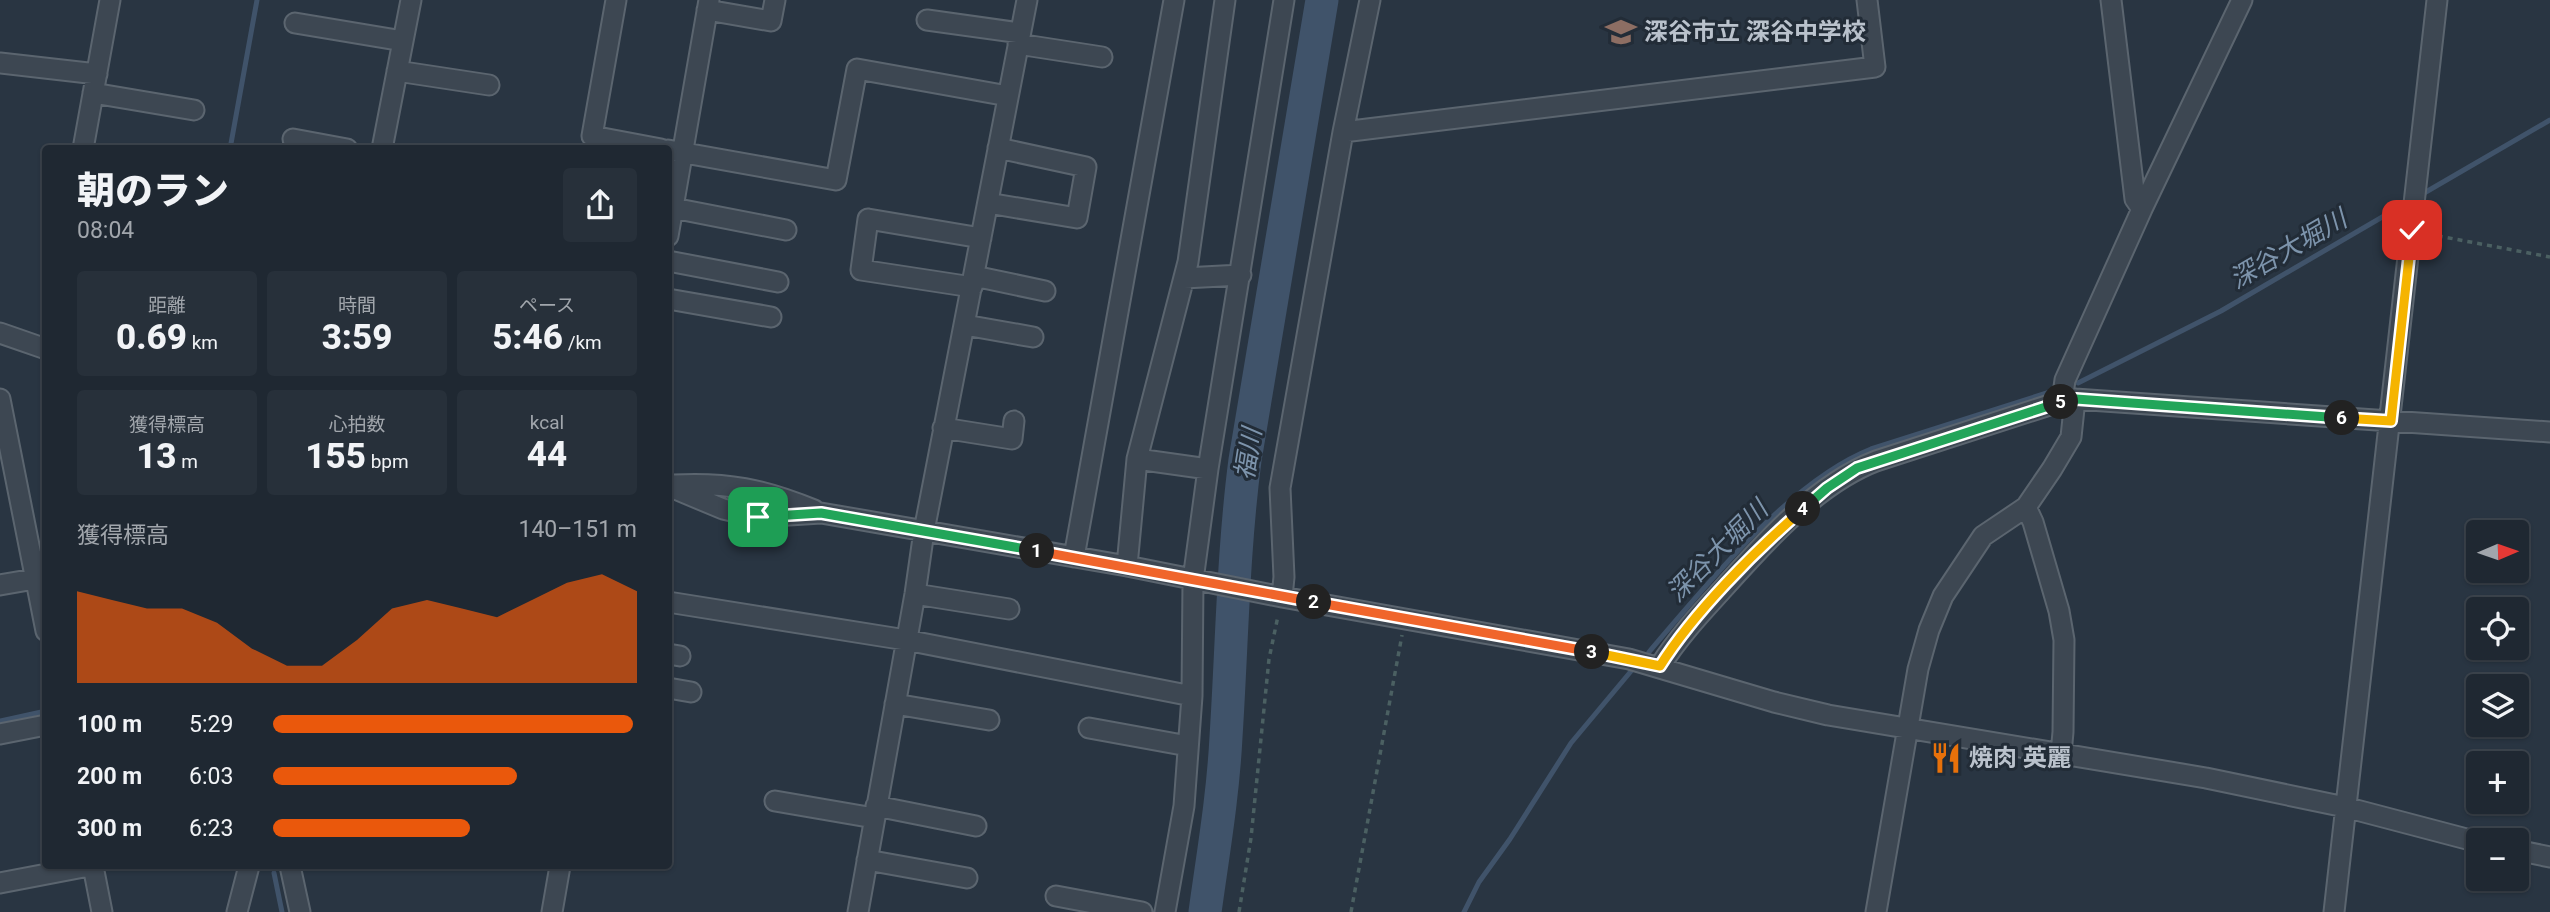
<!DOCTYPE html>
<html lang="ja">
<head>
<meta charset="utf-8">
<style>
	:root { --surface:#1f2832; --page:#27303a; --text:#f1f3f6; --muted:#a1a6ac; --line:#3c444d; --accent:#ea580c }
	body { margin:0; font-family:Roboto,"Noto Sans JP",sans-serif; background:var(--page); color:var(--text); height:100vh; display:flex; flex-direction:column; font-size:26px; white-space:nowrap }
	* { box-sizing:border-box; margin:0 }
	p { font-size:23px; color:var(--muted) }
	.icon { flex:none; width:38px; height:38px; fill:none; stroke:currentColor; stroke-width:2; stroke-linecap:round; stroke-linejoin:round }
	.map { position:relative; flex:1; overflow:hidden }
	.sheet { position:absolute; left:42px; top:145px; width:630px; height:724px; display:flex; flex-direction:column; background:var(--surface); border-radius:7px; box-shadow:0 2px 5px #0004,0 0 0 2px var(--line) }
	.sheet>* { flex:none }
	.needle { width:46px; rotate:88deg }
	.controls { position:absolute; left:2466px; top:520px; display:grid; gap:14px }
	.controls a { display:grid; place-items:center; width:63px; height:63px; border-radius:7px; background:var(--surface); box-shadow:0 2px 5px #0004,0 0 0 2px var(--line); font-size:35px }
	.pin { position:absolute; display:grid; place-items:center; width:60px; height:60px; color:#fff; margin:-30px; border-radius:14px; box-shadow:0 4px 10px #0006 }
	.km { position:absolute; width:35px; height:35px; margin:-18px; border-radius:50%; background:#222; color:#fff; font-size:19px; line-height:35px; text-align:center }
	.round { display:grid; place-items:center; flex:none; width:74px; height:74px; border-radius:7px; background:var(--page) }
	.summary { display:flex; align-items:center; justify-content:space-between; height:119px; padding:0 35px }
	h1 { font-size:38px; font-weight:800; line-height:52px }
	.metrics { display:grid; grid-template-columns:repeat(3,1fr); gap:10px; height:119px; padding:7px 35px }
	.metrics div { display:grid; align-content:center; border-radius:7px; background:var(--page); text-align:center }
	.metrics b { font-size:35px; font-weight:800 }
	.metrics small { font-size:19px; font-weight:400 }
	.metrics p { font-size:19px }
	.chart { height:196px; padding:14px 35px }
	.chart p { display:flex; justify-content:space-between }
	.chart svg { width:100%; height:126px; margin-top:7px; fill:var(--accent); opacity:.7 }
	ul { padding:0 35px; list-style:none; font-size:23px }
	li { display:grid; grid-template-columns:112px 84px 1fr; align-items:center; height:52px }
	li i { height:18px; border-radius:9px; background:var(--accent) }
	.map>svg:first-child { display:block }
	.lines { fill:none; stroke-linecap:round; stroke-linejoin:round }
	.stream { stroke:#40536a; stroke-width:5 }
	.river { stroke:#40536a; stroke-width:33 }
	.minor-casing { stroke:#5b656f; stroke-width:23 }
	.path { stroke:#4b6062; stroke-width:3.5; stroke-dasharray:5 5; stroke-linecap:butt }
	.minor { stroke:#3d4752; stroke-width:19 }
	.split-1-casing { stroke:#fff; stroke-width:14 }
	.split-2-casing { stroke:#fff; stroke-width:14 }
	.split-3-casing { stroke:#fff; stroke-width:14 }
	.split-4-casing { stroke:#fff; stroke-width:14 }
	.split-5-casing { stroke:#fff; stroke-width:14 }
	.split-6-casing { stroke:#fff; stroke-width:14 }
	.split-7-casing { stroke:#fff; stroke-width:14 }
	.split-1 { stroke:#22a559; stroke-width:9 }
	.split-2 { stroke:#f0652b; stroke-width:9 }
	.split-3 { stroke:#f0652b; stroke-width:9 }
	.split-4 { stroke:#f5b400; stroke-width:9 }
	.split-5 { stroke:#22a559; stroke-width:9 }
	.split-6 { stroke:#22a559; stroke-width:9 }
	.split-7 { stroke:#f5b400; stroke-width:9 }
	.labels { text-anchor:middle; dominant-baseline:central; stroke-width:6; stroke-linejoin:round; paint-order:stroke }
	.poi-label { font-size:24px; font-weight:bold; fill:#bac2cc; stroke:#222c37; text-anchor:start }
	.water-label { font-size:26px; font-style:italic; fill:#7d94ac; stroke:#222c37 }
</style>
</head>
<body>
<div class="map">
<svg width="2550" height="912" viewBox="0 0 2550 912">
	<rect width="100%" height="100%" fill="#293542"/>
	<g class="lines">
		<path class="stream" d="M230 149 257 0
			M2419 196 2550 120
			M2078 383 2221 311 2408 202
			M1649 652C1705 586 1790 481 1871 449L2050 392
			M0 721 46 711
			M274 873 282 912
			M1464 912 1479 882 1510 839 1571 743 1632 670"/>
		<path class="river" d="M1205 912C1213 854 1223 796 1226 737 1232 644 1233 552 1245 460L1322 0"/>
		<defs>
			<path id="minor" d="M616 0 592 136 661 149
				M2111 0 2135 199 2142 209
				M2242 0 2142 209 2065 380 2062 401 2075 399 2550 432
				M707 10 771 21 775 0
				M927 20 1020 33
				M295 23 403 41
				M1018 44 1102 57
				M0 63 97 74
				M397 71 489 85
				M93 93 194 110
				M1343 132 1875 67 1867 0
				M293 139 347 149
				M83 149 110 0
				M382 149 411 0
				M668 150 836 180 857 69 1008 96
				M988 203 1077 218 1086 167 998 148
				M673 208 786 230
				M668 236 709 0
				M668 261 778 282
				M974 276 1045 291
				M1184 278 1241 275
				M972 287 861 270 868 219 981 238
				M668 299 771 317
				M965 325 1033 337
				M0 333 46 349
				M0 399 46 631
				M943 428 1012 439 1014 421
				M1137 459 1208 469
				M673 485C727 482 763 489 814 510
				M668 486 723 509 758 517 821 513 1127 566 1282 597 1629 659 1774 702 1828 715 2206 778 2345 807 2478 842
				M2026 507 2033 522 2059 611 2064 640 2063 732 2061 754
				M1074 557 1174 0
				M1127 566 1137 459 1188 262 1225 0
				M0 585 46 577
				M915 594 1009 609
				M1282 597 1284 577 1280 488 1343 132 1370 0
				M668 602 906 640 1192 696
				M668 654 680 656
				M1660 666C1677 639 1699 615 1721 591 1763 544 1816 484 1876 461L2062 401
				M668 688 691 692
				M895 704 989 720
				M1089 728 1188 746
				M0 734 46 725
				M775 801 874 818
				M876 806 976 826
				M2516 850 2550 857
				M867 860 967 878
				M93 866 102 912
				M290 866 300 912
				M0 883 89 866
				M1056 896 1142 912
				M237 912 249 866
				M552 912 560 866
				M858 912 915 594 924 531 1027 0
				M1165 912 1184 806 1192 696 1193 580 1208 469 1284 0
				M1876 912 1918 669 1929 630 1943 596 1983 536 2026 507 2052 469 2071 437 2075 399
				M2334 912 2437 0"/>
		</defs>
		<use href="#minor" class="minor-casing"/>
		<path class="path" d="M2428 234 2550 257
			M1239 912 1251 838 1269 659 1278 616
			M1351 912 1402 635"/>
		<use href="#minor" class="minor"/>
	</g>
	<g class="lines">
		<defs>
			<path id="split-1" d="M758 517 821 513 1037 551"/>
			<path id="split-2" d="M1037 551 1314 602"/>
			<path id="split-3" d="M1314 602 1592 652"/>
			<path id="split-4" d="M1592 652 1660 666C1694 612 1754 552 1803 509"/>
			<path id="split-5" d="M1803 509 1827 488 1857 468 2061 402"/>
			<path id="split-6" d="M2061 402 2076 399 2342 418"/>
			<path id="split-7" d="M2342 418 2391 421 2412 230"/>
		</defs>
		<use href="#split-1" class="split-1-casing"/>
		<use href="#split-2" class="split-2-casing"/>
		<use href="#split-3" class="split-3-casing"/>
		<use href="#split-4" class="split-4-casing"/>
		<use href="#split-5" class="split-5-casing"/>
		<use href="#split-6" class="split-6-casing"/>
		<use href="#split-7" class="split-7-casing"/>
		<use href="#split-1" class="split-1"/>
		<use href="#split-2" class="split-2"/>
		<use href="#split-3" class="split-3"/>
		<use href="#split-4" class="split-4"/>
		<use href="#split-5" class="split-5"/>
		<use href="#split-6" class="split-6"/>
		<use href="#split-7" class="split-7"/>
	</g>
	<defs>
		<symbol id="school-bare" viewBox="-9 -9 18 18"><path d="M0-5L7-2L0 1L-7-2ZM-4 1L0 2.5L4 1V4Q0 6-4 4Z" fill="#8d6e63" stroke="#222c37" stroke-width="2.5" paint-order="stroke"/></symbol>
		<symbol id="restaurant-bare" viewBox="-9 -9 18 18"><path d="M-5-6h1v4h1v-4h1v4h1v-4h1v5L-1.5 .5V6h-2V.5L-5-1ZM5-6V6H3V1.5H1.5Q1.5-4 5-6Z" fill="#e8710a" stroke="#222c37" stroke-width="2.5" paint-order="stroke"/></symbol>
	</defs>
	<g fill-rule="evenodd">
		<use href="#school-bare" x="1599" y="10" width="44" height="44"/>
		<use href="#restaurant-bare" x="1924" y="736" width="44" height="44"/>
	</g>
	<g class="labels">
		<g class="poi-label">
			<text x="1644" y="32">深谷市立 深谷中学校</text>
			<text x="1969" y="758">焼肉 英麗</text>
		</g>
		<g class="water-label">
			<text transform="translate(2288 249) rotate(-30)">深谷大堀川</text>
			<text transform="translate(1248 454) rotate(-81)">福川</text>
			<text transform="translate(1717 551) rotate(-45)">深谷大堀川</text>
		</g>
	</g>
</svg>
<div class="controls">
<a><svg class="needle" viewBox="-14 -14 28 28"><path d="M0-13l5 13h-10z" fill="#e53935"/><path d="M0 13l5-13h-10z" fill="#a1a6ac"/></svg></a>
<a><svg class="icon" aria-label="locate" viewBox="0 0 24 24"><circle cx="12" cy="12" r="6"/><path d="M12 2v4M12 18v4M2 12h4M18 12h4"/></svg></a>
<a><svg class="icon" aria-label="layers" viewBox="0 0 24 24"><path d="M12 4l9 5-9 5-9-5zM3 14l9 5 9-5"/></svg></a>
<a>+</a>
<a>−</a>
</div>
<div class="pin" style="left:758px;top:517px;background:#1e9e55"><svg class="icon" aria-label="arrive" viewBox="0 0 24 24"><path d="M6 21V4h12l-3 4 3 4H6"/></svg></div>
<div class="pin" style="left:2412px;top:230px;background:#d93025"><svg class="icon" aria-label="check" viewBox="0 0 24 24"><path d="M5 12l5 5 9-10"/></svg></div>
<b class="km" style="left:1037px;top:551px">1</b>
<b class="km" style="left:1314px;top:602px">2</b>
<b class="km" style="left:1592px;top:652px">3</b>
<b class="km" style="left:1803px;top:509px">4</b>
<b class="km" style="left:2061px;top:402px">5</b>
<b class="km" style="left:2342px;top:418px">6</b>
<section class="sheet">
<div class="summary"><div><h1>朝のラン</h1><p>08:04</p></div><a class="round"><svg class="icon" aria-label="share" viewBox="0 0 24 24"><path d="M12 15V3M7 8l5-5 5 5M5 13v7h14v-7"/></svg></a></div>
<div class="metrics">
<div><p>距離</p><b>0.69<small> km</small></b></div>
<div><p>時間</p><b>3:59</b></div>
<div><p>ペース</p><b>5:46<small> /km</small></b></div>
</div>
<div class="metrics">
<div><p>獲得標高</p><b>13<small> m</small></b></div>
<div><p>心拍数</p><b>155<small> bpm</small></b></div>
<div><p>kcal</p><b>44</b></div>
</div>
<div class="chart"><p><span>獲得標高</span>140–151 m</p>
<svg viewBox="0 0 160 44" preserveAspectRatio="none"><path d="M0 44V12L10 15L20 18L30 18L40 23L50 32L60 38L70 38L80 29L90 18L100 15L110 18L120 21L130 15L140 9L150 6L160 12V44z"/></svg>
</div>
<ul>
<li><b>100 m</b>5:29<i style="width:99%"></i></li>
<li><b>200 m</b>6:03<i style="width:67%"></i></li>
<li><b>300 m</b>6:23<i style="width:54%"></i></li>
</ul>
</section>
</div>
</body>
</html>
